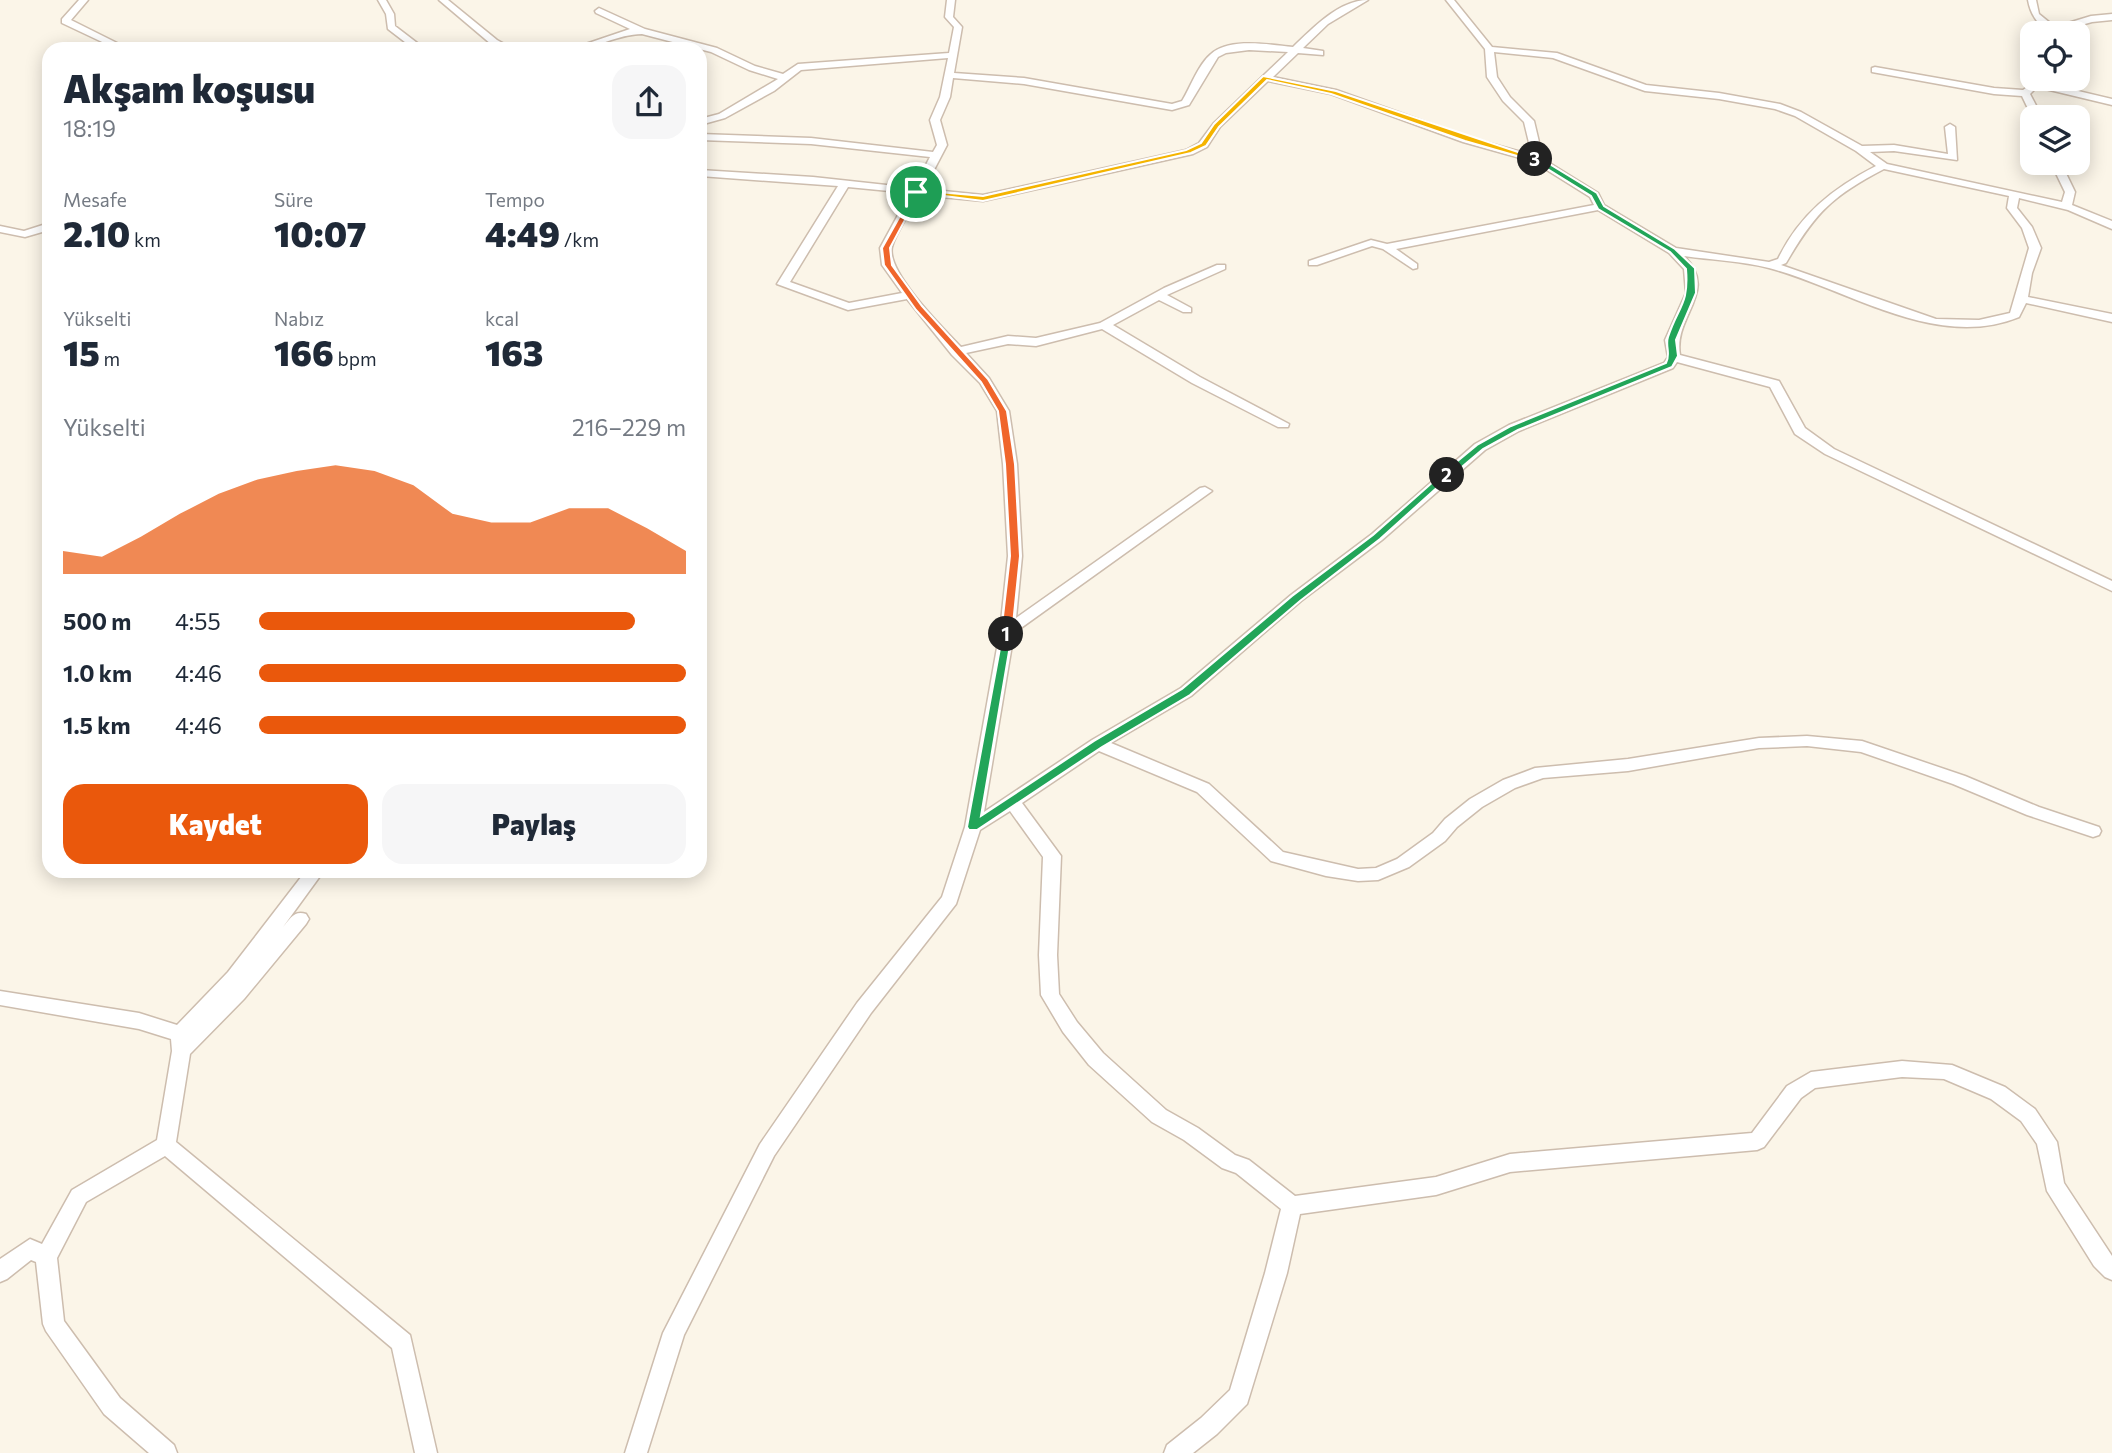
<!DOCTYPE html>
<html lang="tr">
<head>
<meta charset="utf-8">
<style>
	:root { --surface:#fff; --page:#f6f6f7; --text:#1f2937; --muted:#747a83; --accent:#ea580c }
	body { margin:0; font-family:Commissioner,sans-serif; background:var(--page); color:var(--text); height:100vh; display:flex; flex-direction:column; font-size:26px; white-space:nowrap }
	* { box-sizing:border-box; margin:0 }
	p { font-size:23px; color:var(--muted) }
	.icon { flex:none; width:38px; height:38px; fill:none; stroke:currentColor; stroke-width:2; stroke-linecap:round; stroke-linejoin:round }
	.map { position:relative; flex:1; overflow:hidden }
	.sheet { position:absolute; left:42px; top:42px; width:665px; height:836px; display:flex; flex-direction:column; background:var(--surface); border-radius:21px; box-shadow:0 4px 18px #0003 }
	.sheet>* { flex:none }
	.fabs { position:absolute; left:2020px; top:21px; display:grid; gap:14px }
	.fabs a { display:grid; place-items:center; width:70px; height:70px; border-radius:14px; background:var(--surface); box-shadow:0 4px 18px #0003; font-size:35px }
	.pin { position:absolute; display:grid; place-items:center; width:60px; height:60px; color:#fff; margin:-30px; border:4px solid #fff; border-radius:50%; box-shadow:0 2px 7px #0007 }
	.km { position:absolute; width:35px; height:35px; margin:-18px; border-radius:50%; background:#222; color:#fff; font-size:19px; line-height:35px; text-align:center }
	.round { display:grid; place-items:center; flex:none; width:74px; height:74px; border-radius:21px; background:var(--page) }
	.headline { display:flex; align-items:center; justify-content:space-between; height:119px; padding:0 21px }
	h1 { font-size:38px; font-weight:800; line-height:52px }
	.figures { display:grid; grid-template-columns:repeat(3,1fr); gap:10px; height:119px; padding:7px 21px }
	.figures div { display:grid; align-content:center }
	.figures b { font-size:35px; font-weight:800 }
	.figures small { font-size:19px; font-weight:400 }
	.figures p { font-size:19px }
	.chart { height:196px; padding:14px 21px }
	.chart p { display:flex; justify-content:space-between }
	.chart svg { width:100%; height:126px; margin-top:7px; fill:var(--accent); opacity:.7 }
	.cta { display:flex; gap:14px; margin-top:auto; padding:14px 21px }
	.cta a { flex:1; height:80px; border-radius:21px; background:var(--accent); color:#fff; font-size:28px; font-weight:800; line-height:80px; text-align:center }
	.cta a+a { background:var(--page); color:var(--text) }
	ul { padding:0 21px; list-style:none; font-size:23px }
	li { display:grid; grid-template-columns:112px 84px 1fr; align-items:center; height:52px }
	li i { height:18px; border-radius:9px; background:var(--accent) }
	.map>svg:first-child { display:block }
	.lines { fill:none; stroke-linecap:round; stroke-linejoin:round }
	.minor-casing { stroke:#cdbdae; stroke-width:3 }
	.minor { fill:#fff; fill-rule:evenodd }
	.split-1 { fill:#f0652b; stroke:#fff; stroke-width:2 }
	.split-2 { fill:#22a559; stroke:#fff; stroke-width:2 }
	.split-3 { fill:#22a559; stroke:#fff; stroke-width:2 }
	.split-4 { fill:#f5b400; stroke:#fff; stroke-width:2 }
</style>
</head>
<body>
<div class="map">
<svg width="2112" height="1453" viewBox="0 0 2112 1453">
	<rect width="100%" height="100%" fill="#fbf5e8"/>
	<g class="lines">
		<defs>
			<path id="minor" d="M79 0H88L71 20 129 49H117L62 23V19Z
				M378 0H386L394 14 395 26 425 49H414L388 29 386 14Z
				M439 0H448L497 40 513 49H501L491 44Z
				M947 0H955L953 17 962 27 954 73 1024 78 1172 104 1182 101C1191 86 1198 65 1211 54 1230 37 1270 45 1293 47 1313 28 1339 0 1368 0L1328 24 1303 48 1323 51V55L1298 53 1273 77 1336 90 1471 138 1532 155 1524 122 1503 101 1487 77 1485 49 1446 0H1454L1492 47 1557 53 1646 85 1719 93 1780 104 1801 112 1862 146 1894 145 1948 154 1945 127 1950 124 1955 127 1957 160 1894 151 1870 152 1887 164 2062 202 2065 192 2051 163H2061L2075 192 2072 205 2112 221V229L2068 210 2019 198 2017 208 2032 227 2041 248 2032 273 2028 297 2112 314V322L2026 303 2019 317C1936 351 1848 289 1769 268 1742 261 1712 260 1684 256 1720 291 1673 316 1680 355L1779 381 1805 428 1834 449 2112 581V591L1825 454 1795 434 1770 387 1677 362 1673 368 1519 431 1485 450 1382 540 1301 601 1191 696 1111 743 1209 784 1283 852 1358 869 1376 868 1397 859 1433 833 1445 819 1470 799 1503 780 1535 768 1628 759 1759 738 1807 736 1862 741 1965 776 2039 807 2099 827 2101 831 2099 835 2093 837 2027 815 1953 784 1861 752 1807 746 1759 748 1628 771 1543 778 1515 788 1482 807 1457 827 1445 841 1409 867 1378 880 1358 881 1326 876 1271 861 1197 792 1099 751 1022 803 1061 856 1057 955 1059 994 1077 1022 1103 1053 1166 1110 1198 1128 1235 1155 1249 1160 1295 1196 1436 1177 1510 1154 1752 1133 1787 1086 1811 1072 1902 1061 1952 1065 2005 1087 2035 1109 2057 1142 2064 1183 2112 1256V1280L2105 1277 2094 1266 2047 1191 2037 1144 2021 1121 1991 1099 1944 1079 1902 1077 1815 1088 1801 1098 1764 1147 1757 1150 1510 1172 1436 1195 1300 1214 1287 1273 1247 1404 1217 1434 1193 1453H1164L1167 1445 1201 1418 1230 1390 1265 1273 1281 1209 1236 1173 1222 1168 1184 1140 1152 1122 1089 1065 1063 1032 1041 995 1039 955 1043 857 1010 811 980 830 956 904 871 1013 774 1156 684 1335 647 1453H625L663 1333 760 1144 857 1003 942 897 965 827 1000 631 1008 556 1003 464 997 411 980 383 952 355 907 299 848 310 777 284 838 186 700 176V170L813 177 914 188 930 157 811 144 700 140V134L811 138 933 152 937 145 930 120 940 97 948 58 801 70 774 91 725 118 700 125V119L719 114 778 79 749 70 711 52 642 34C618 34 596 49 571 49L630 29 596 13 595 11 599 8 645 29 717 48 755 66 783 74 798 64 949 53 954 27 945 17ZM1249 50 1288 52 1214 123 1199 143 1186 150 983 195 924 189 947 145 940 120 950 97 953 78 1024 84 1172 110 1189 105 1218 57 1226 53ZM1494 52 1553 58 1645 91 1719 99 1775 109 1795 116 1856 151 1876 166C1833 188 1799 215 1778 259L1769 262 1676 248 1604 205 1598 193 1543 159 1534 121 1510 97 1497 77ZM1268 81 1331 94 1463 142 1534 162 1590 197 1594 205 1387 244 1371 240 1309 261V265H1317L1372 246 1383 249 1413 269 1417 268V264L1396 249 1598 210 1669 253 1684 269 1686 293 1665 340 1668 357 1664 363 1509 425 1475 444 1372 534 1291 595 1181 688 1092 740 984 812 1014 633 1212 491 1205 487 1200 488 1016 618 1022 556 1017 464 1009 411 989 378 966 353 1008 344 1036 346 1102 329 1192 383 1278 427H1288L1289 424 1200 377 1113 325 1159 300 1183 312H1191V308L1167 295 1225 269V265H1217L1164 288 1100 323 1036 338 1008 336 961 347C944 329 886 272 892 247 896 232 912 209 920 195L983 201 1193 154 1207 147 1220 127ZM1884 169 2009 196 2007 208 2022 228 2029 248 2010 313 1979 320 1936 319 1781 265 1786 263C1815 213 1832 196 1884 169ZM848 187 910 193 880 248 882 265 902 293 849 303 790 282Z
				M2028 0H2036L2039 14 2055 27 2091 16 2112 14V20L2092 22 2060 31 2061 33C2042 33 2031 17 2028 0Z
				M1875 67 1994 88 2023 90 2036 81 2112 99V105L2037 87 2030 94 2042 117H2032L2022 96 1994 94 1872 72V68Z
				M49 223V230L25 237 0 232V226L24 231Z
				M305 872H323L283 927C290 919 294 910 306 914L309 919 306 924 244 999 190 1054 176 1142 410 1335 437 1453H415L392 1348 165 1156 86 1202 57 1258 64 1321 120 1398 174 1445 177 1453H149L104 1414 46 1331 43 1324 36 1262 31 1260 7 1279 0 1282V1259L30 1239 42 1244 72 1190 157 1140 172 1051 171 1039 139 1029 0 1005V991L139 1013 177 1025 228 972Z"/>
		</defs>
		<use href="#minor" class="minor-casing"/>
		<use href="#minor" class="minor"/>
	</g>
	<path class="split-1" d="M914 191 920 192 890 248 892 265 922 306 988 379 1007 411 1015 464 1020 556 1012 634 1006 638 1001 634 1010 556 1005 464 998 411 981 382 916 310 884 265 882 248Z"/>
	<path class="split-2" d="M1443 473 1451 475 1380 539 1300 601 1190 695 1102 747 977 830H969L967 827 1003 632 1012 634 981 816 1094 741 1182 689 1292 596 1373 535Z"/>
	<path class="split-3" d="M1533 157H1538L1597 193 1604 206 1675 249 1695 268 1696 293 1676 340 1678 356 1672 367 1518 430 1483 449 1450 477H1443V473L1477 445 1511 426 1666 363C1671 354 1665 346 1668 337 1678 306 1689 305 1686 269L1670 252 1598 209 1591 196 1533 160Z"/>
	<path class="split-4" d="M1263 76 1336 91 1539 159 1535 161 1465 141 1331 94 1267 80 1219 127 1206 146 1191 153 983 201 913 192 916 190 983 196 1186 150 1201 143 1214 124Z"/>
</svg>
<div class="fabs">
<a><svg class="icon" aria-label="locate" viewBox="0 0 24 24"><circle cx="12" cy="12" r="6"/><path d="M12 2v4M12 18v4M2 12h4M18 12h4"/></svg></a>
<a><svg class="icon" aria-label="layers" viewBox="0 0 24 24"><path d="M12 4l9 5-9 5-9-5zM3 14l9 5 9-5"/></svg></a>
</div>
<div class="pin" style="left:916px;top:192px;background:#1e9e55"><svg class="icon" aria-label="arrive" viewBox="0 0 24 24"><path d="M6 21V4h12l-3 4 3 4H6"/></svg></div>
<b class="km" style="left:1006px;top:634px">1</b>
<b class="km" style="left:1447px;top:475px">2</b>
<b class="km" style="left:1535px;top:159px">3</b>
<section class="sheet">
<div class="headline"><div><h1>Akşam koşusu</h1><p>18:19</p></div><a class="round"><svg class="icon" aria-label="share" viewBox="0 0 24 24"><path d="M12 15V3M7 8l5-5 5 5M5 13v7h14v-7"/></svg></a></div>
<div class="figures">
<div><p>Mesafe</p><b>2.10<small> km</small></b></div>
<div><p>Süre</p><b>10:07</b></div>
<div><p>Tempo</p><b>4:49<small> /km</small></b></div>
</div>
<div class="figures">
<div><p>Yükselti</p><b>15<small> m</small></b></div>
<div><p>Nabız</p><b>166<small> bpm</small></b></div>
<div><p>kcal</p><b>163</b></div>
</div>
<div class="chart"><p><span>Yükselti</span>216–229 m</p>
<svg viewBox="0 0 160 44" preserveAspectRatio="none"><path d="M0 44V36L10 38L20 31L30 23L40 16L50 11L60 8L70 6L80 8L90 13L100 23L110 26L120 26L130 21L140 21L150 28L160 36V44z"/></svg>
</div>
<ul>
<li><b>500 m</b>4:55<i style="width:88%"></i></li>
<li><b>1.0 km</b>4:46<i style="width:100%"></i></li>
<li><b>1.5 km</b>4:46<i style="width:100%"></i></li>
</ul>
<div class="cta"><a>Kaydet</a><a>Paylaş</a></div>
</section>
</div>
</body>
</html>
